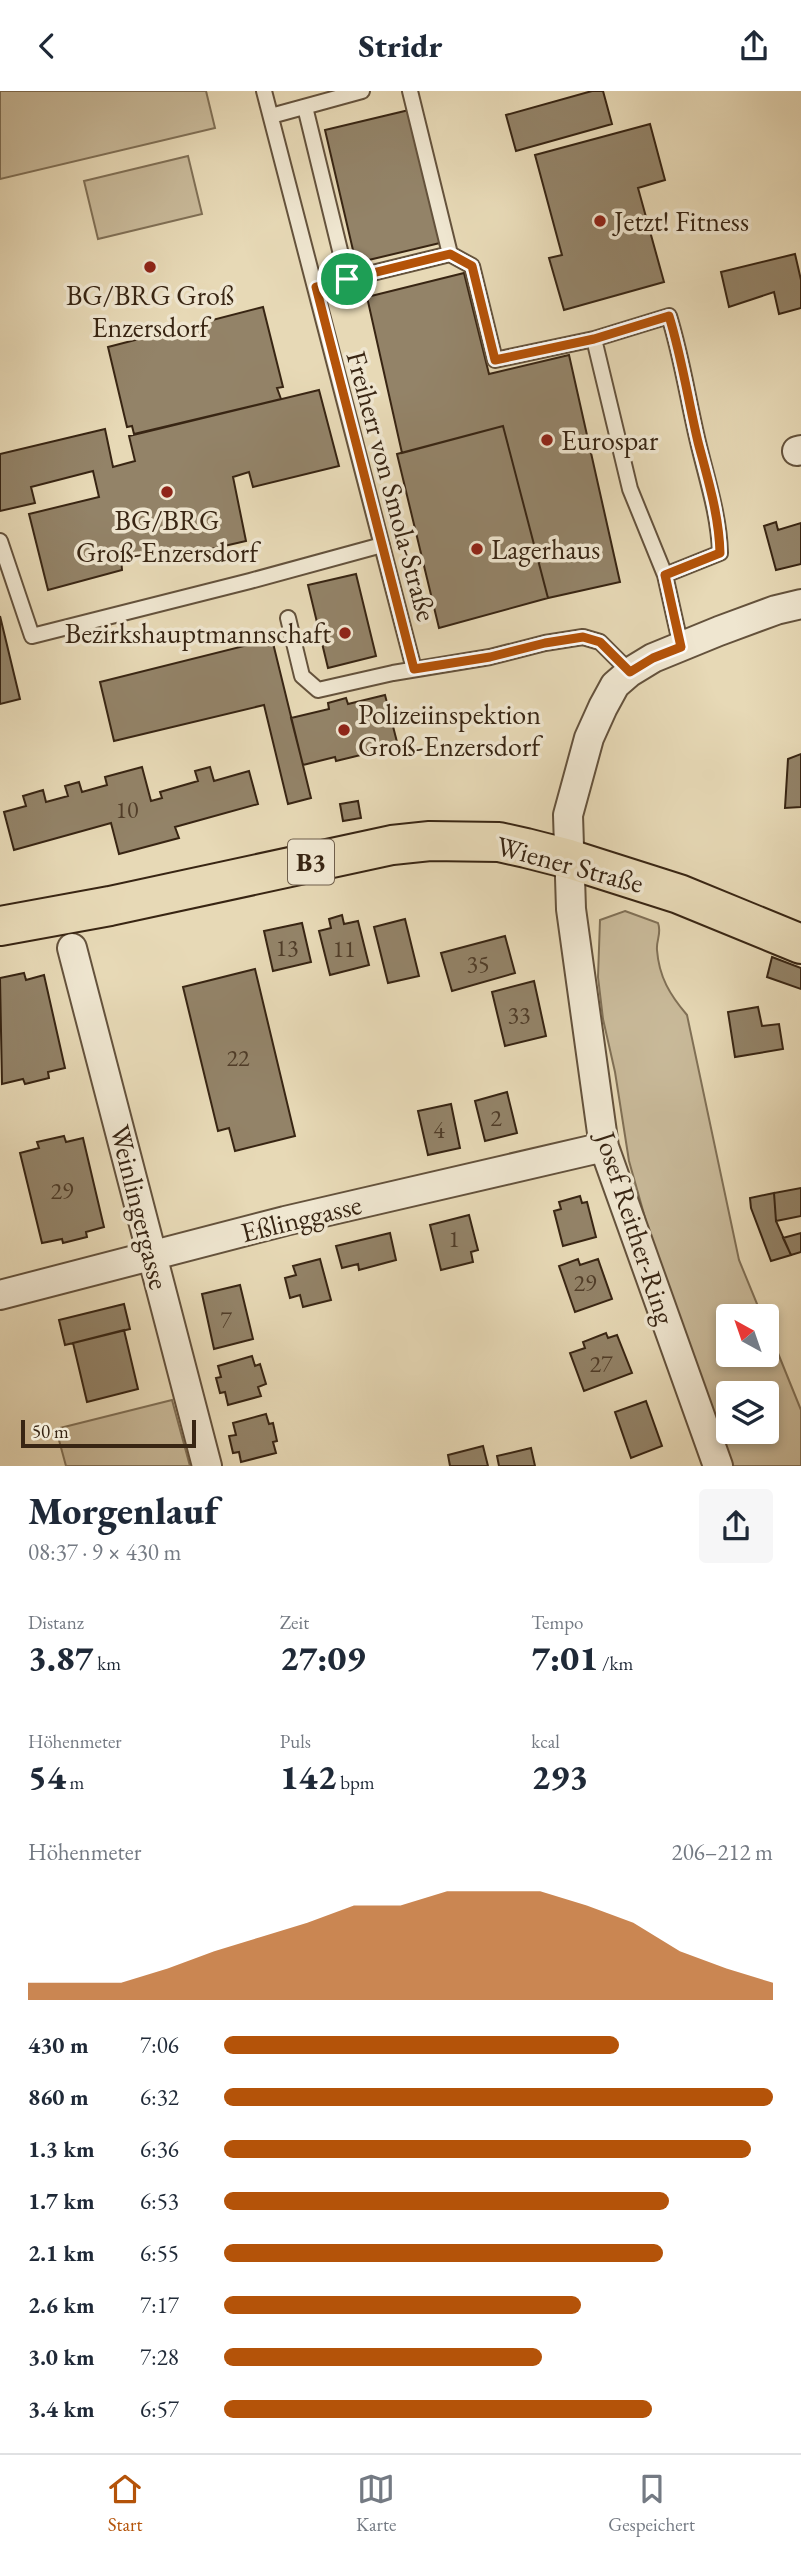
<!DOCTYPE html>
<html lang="de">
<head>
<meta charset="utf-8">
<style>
	:root { --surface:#fff; --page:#f6f6f7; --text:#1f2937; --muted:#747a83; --line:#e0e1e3; --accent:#b45309 }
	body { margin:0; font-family:"EB Garamond",serif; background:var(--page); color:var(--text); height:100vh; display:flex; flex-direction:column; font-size:26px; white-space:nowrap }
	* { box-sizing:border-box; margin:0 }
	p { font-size:23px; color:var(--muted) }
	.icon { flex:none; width:38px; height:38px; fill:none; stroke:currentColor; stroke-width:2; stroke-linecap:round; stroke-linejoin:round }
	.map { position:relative; height:1375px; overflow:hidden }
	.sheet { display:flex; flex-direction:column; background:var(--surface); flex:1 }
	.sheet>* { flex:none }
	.needle { width:46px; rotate:320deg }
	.buttons { position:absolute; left:716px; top:1213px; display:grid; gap:14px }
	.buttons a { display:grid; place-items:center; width:63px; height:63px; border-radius:7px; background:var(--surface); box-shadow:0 4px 10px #0003; font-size:35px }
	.scale { position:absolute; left:21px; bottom:18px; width:175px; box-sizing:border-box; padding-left:7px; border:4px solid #382513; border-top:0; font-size:19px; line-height:24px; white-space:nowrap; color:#382513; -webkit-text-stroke:5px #efe6d0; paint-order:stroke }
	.pin { position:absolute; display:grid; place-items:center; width:60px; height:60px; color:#fff; margin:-30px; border:4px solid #fff; border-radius:50%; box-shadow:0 2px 7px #0007 }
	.round { display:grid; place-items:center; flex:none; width:74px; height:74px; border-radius:7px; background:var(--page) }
	.headline { display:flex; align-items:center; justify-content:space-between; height:119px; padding:0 28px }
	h1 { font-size:38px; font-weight:800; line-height:52px }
	.figures { display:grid; grid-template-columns:repeat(3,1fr); gap:10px; height:119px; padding:7px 28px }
	.figures div { display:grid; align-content:center }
	.figures b { font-size:35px; font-weight:800 }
	.figures small { font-size:19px; font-weight:400 }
	.figures p { font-size:19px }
	.chart { height:196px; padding:14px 28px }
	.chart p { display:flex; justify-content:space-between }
	.chart svg { width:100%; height:126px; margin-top:7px; fill:var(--accent); opacity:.7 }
	ul { padding:0 28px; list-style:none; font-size:23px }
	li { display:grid; grid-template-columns:112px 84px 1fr; align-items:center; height:52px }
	li i { height:18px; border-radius:9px; background:var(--accent) }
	header { display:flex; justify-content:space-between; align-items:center; height:91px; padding:0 28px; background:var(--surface); font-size:32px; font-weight:800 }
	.tabs { display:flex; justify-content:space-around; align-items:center; height:98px; border-top:2px solid var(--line); background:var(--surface); font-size:19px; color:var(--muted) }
	.tabs a { display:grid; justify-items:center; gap:4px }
	.tabs .on { color:var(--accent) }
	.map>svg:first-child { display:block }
	.green { fill:#c9ba9a; stroke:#807056; stroke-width:2; fill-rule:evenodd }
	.building { fill:#938368; stroke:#382513; stroke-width:2 }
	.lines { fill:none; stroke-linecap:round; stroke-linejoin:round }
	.lane-casing { stroke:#64523c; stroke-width:18 }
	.street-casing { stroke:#64523c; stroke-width:32 }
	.primary-casing { stroke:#382513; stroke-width:42 }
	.lane { stroke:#efe6d0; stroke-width:14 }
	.street { stroke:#efe6d0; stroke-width:28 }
	.primary { stroke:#e7d9b6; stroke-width:38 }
	.route-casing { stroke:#fff; stroke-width:14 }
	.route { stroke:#b45309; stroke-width:9 }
	.poi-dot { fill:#8f2418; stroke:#efe6d0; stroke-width:2.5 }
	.labels { text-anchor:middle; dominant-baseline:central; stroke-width:7; stroke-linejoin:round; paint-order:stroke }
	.number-label { font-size:24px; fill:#4f3c28 }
	.shield { fill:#efe6d0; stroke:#6f5f4c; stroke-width:2 }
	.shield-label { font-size:26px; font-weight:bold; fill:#382513 }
	.poi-label { font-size:28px; fill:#382513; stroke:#efe6d0; text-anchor:start }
	.street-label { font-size:28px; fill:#382513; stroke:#efe6d0 }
</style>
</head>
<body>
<header><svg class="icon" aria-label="back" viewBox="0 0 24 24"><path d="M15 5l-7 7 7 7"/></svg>Stridr<svg class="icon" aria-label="share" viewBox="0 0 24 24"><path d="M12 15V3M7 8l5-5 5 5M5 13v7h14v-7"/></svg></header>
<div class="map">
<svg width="801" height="1375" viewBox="0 0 801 1375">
	<rect width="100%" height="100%" fill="#e7d9b6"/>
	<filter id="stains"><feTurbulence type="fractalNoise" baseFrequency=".00286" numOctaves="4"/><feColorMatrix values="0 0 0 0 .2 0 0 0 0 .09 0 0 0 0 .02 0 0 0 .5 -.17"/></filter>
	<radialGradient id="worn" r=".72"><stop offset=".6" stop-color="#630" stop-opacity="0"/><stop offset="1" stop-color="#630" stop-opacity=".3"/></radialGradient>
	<path class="green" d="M0 0H206L215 37 0 88Z
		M188 65 202 123 98 148 84 90Z
		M625 820 658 832C662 842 656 849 657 859 659 886 670 904 687 924L739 1169 762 1225H728V1264H766L767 1235 801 1319V1375H729L664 1194 629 1070 615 981 603 928 598 886 600 829ZM728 1302H766V1340H728Z
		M172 1309 190 1375H66L56 1338Z"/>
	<path class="building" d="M592 0H603L612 33 516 60 506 24Z
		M409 19 440 152 356 172 325 39Z
		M650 33 665 89 638 97 664 191 564 219 549 167 562 164 535 64Z
		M795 163 801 189V217L779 223 774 201 729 216 721 181Z
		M464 182 489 283 569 264 620 491 548 507 503 335 402 362 367 206Z
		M263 216 283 296 277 297 281 308 134 343 132 335 127 336 108 256Z
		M319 299 339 375 253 396 249 381 233 386 246 450 172 467 167 457 121 467 122 479 48 499 29 423 99 406 93 380 31 396 35 412 0 420V363L105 338 113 376 135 370 129 345Z
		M503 335 548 507 439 537 397 363Z
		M776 431 778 439 801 432V473L776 479 764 435Z
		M356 483 376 565 328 577 308 494Z
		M0 525 20 608 0 613Z
		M272 548 311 707 288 713 264 614 114 650 100 591Z
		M385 604 397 651 368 658 369 662 336 670 335 666 303 674 291 627 329 618 328 612 346 607 348 613Z
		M801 663V716L785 717 788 668Z
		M142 676 151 710 162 707 160 701 198 690 195 680 210 676 214 690 249 680 258 713 175 736 179 747 119 763 111 732 14 759 4 721 26 715 23 705 43 699 46 711 68 705 65 695 79 691 82 701 107 694 105 686Z
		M358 710 361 727 343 730 340 713Z
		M342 824 344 833 358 830 369 874 330 884 319 840 331 837 329 828Z
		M405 828 419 885 388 892 374 836Z
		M302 832 311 871 273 880 264 840Z
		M505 845 515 882 452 900 441 862Z
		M772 866 801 877V898L767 886Z
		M255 878 295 1045 235 1060 229 1037 218 1040 183 896Z
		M24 882 26 889 44 884 65 977 48 981 49 987 25 993 23 988 2 993 0 887Z
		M534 890 546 945 505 955 492 901Z
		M758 916 762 935 779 933 783 958 735 966 728 921Z
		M507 1001 517 1042 485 1050 475 1010Z
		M451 1013 460 1057 428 1064 418 1020Z
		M64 1045 66 1051 83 1047 104 1136 86 1141 87 1146 63 1152 62 1148 42 1152 20 1062 39 1057 37 1051Z
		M801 1097V1125L776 1130 774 1102Z
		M774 1102 776 1130 791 1164 771 1170 751 1117 750 1107Z
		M580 1105 582 1112 587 1111 596 1146 563 1155 554 1120 561 1118 559 1111Z
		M469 1124 478 1159 471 1161 473 1171 441 1179 430 1134Z
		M390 1142 396 1169 359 1179 358 1173 342 1177 336 1155Z
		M801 1142V1161L791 1164 783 1147Z
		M320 1168 331 1209 303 1216 300 1204 290 1207 285 1187 296 1184 293 1175Z
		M578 1168 580 1174 598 1168 612 1208 575 1221 559 1175Z
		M240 1194 253 1248 214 1258 202 1203Z
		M124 1213 130 1238 65 1254 59 1229Z
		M124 1239 138 1298 87 1311 73 1252Z
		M606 1242 608 1247 617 1244 632 1282 584 1300 570 1262 585 1257 583 1251Z
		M252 1265 255 1275 260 1273 266 1293 258 1296 261 1305 228 1314 225 1301 220 1302 216 1287 221 1286 218 1275Z
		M646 1310 662 1355 631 1367 615 1321Z
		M266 1323 269 1333 273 1332 277 1350 273 1351 276 1362 241 1371 239 1361 233 1362 229 1345 236 1344 233 1332Z
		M483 1355 488 1375H450L448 1364Z
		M531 1357 535 1375H499L497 1365Z"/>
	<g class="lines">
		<defs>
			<path id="lane" d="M264 0 414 578
				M410 0 450 163
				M305 16 347 188
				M271 25 362 0
				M315 196 450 163 472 175 495 269 594 248
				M0 450 32 545 250 490 382 454
				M665 484 720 462C719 424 707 389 698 351 688 309 682 267 669 225L594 248 630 398 665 484 681 556
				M288 527 302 585 318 599 393 582 490 566 545 552 583 546 600 551 630 581"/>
			<path id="street" d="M797 360 801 359
				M72 857 207 1375
				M0 1204 285 1130 604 1056
				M718 1375 604 1056 571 818 568 724 589 647 603 616 615 594 630 581 653 567 719 540 776 519 801 513"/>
			<path id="primary" d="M0 835 110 815 392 754 430 750 499 751 526 757 569 768 679 803 801 853"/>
		</defs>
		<use href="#lane" class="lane-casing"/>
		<use href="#street" class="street-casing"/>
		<use href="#primary" class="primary-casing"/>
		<use href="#lane" class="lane"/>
		<use href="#street" class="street"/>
		<use href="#primary" class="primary"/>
	</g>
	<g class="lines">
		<defs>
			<path id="route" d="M450 163 472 175 495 269 594 248 669 225C682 267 688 309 698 351 708 389 719 424 720 462L665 484 681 556 653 567 630 581 600 551 583 546 545 552 490 566 414 578 316 196Z"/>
		</defs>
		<use href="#route" class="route-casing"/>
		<use href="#route" class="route"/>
	</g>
	<g class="poi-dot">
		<circle cx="600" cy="130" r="7"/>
		<circle cx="150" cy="176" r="7"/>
		<circle cx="547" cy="349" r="7"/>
		<circle cx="167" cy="401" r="7"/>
		<circle cx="477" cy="458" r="7"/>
		<circle cx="345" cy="542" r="7"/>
		<circle cx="344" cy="639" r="7"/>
	</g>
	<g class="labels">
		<g class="number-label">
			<text x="127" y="718">10</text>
			<text x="287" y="856">13</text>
			<text x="344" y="857">11</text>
			<text x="478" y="872">35</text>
			<text x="519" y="923">33</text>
			<text x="238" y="966">22</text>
			<text x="496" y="1026">2</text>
			<text x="439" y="1038">4</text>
			<text x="62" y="1099">29</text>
			<text x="454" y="1147">1</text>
			<text x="585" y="1191">29</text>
			<text x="226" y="1228">7</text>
			<text x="601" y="1272">27</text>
		</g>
		<rect class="shield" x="288" y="748.5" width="46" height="45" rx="5"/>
		<g class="shield-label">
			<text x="311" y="771">B3</text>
		</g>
		<g class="poi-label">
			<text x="614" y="130">Jetzt! Fitness</text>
			<text x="150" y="204" text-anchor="middle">BG/BRG Groß<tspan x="150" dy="32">Enzersdorf</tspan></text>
			<text x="561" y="349">Eurospar</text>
			<text x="167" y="429" text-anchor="middle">BG/BRG<tspan x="167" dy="32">Groß-Enzersdorf</tspan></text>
			<text x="491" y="458">Lagerhaus</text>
			<text x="331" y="542" text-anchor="end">Bezirkshauptmannschaft</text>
			<text x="358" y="623">Polizeiinspektion<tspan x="358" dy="32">Groß-Enzersdorf</tspan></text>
		</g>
		<g class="street-label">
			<text transform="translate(392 395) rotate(75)">Freiherr von Smola-Straße</text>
			<text transform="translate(570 773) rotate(15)">Wiener Straße</text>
			<text transform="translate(140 1116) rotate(76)">Weinlingergasse</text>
			<text transform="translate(301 1127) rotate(-14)">Eßlinggasse</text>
			<text transform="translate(636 1137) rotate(72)">Josef Reither-Ring</text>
		</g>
	</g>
	<rect width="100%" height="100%" filter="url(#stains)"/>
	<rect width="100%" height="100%" fill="url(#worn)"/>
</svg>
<div class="buttons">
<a><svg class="needle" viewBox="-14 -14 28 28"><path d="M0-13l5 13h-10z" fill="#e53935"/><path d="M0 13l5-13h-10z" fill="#747a83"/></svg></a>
<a><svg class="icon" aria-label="layers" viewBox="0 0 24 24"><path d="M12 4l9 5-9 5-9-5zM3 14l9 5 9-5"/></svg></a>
</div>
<div class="scale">50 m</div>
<div class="pin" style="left:347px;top:188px;background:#1e9e55"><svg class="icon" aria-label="arrive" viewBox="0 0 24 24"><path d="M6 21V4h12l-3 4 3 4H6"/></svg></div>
</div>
<section class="sheet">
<div class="headline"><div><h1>Morgenlauf</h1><p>08:37 · 9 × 430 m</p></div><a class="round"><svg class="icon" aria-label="share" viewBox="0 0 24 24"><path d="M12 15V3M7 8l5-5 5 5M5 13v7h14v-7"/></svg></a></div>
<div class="figures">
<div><p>Distanz</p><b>3.87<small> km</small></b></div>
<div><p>Zeit</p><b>27:09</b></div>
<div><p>Tempo</p><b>7:01<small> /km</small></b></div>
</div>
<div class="figures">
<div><p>Höhenmeter</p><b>54<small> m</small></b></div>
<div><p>Puls</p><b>142<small> bpm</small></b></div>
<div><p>kcal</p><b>293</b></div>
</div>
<div class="chart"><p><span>Höhenmeter</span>206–212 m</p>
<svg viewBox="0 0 160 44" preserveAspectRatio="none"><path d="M0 44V38L10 38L20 38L30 33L40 27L50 22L60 17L70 11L80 11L90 6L100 6L110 6L120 11L130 17L140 27L150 33L160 38V44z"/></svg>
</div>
<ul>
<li><b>430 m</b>7:06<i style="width:72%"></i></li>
<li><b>860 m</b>6:32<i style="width:100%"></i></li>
<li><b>1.3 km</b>6:36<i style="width:96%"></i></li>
<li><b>1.7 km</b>6:53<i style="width:81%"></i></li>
<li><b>2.1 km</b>6:55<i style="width:80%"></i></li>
<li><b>2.6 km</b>7:17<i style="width:65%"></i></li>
<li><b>3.0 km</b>7:28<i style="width:58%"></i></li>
<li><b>3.4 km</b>6:57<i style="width:78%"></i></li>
</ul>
</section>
<nav class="tabs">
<a class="on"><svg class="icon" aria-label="home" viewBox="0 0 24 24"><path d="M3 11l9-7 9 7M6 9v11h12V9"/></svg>Start</a>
<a><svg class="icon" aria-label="map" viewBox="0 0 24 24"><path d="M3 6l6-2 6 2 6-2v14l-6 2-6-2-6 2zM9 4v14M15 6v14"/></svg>Karte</a>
<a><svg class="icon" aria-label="saved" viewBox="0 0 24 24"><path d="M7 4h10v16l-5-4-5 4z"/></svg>Gespeichert</a>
</nav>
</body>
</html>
